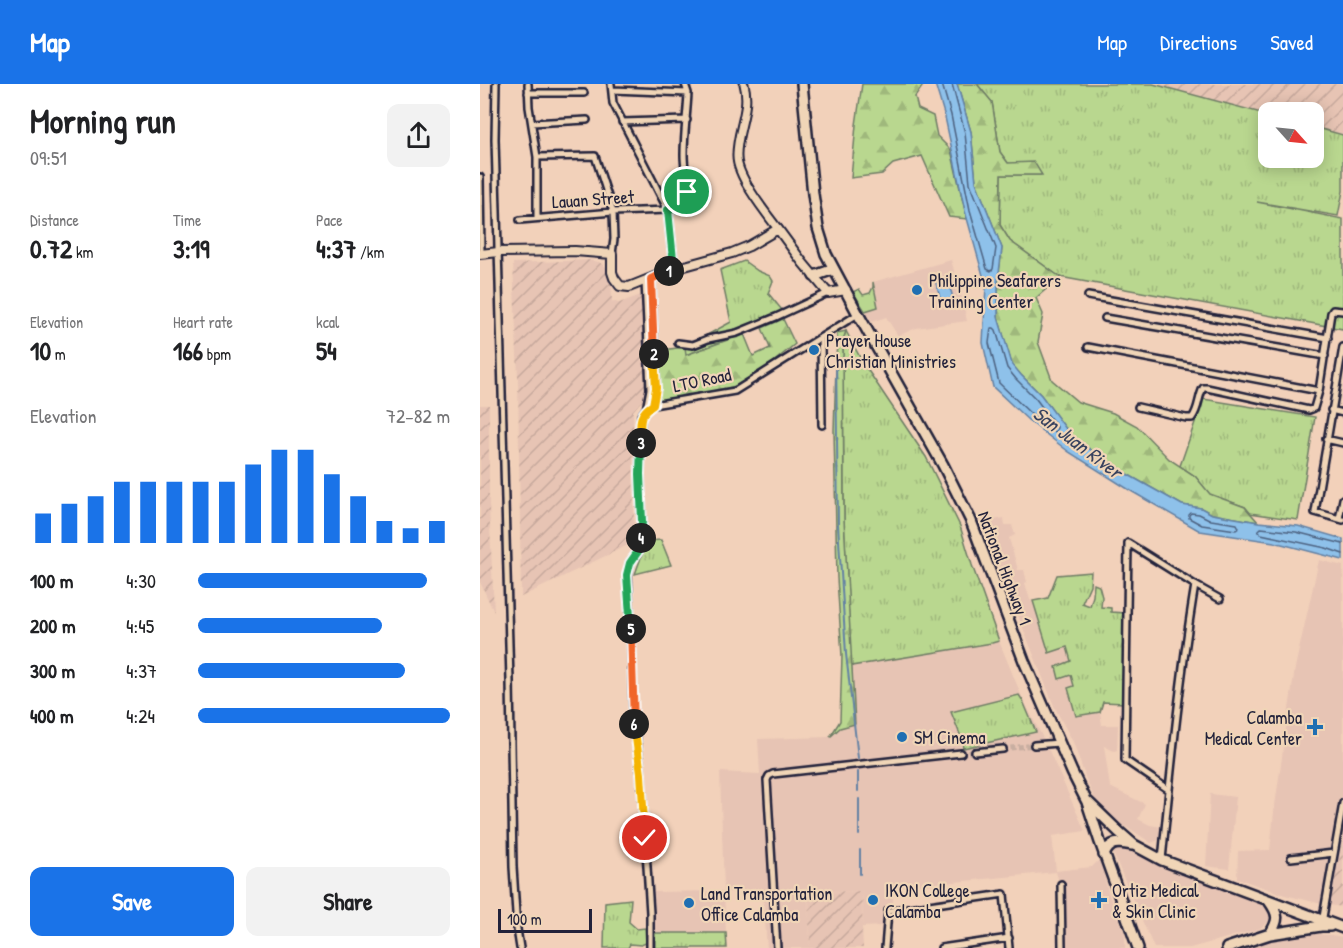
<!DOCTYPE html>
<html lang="en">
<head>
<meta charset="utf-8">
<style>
	:root { --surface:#fff; --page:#f2f2f2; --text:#202124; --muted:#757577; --accent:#1a73e8 }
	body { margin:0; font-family:"Patrick Hand",sans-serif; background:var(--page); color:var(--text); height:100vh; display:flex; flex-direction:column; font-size:22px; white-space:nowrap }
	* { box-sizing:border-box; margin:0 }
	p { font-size:20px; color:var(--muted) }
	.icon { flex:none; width:33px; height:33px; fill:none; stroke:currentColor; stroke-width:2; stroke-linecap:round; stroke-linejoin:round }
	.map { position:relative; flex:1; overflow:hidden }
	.panel { display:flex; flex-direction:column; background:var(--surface); width:480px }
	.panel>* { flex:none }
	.needle { width:39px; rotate:117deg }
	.fabs { position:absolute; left:778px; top:18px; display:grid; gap:12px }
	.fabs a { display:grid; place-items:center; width:66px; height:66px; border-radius:12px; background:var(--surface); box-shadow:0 3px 15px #0003; font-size:30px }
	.scale { position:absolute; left:18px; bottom:15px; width:94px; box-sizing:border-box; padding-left:6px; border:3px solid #22223b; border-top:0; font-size:16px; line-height:21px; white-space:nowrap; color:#22223b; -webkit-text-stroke:4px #f0d5b7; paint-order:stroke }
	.pin { position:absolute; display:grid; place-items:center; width:51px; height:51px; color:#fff; margin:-26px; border:3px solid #fff; border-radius:50%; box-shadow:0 2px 6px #0007 }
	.km { position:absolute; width:30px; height:30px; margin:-15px; border-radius:50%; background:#222; color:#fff; font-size:16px; line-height:30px; text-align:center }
	.round { display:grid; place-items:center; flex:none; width:63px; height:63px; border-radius:12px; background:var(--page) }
	.overview { display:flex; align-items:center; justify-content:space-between; height:102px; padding:0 30px }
	h1 { font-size:33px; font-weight:700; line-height:45px }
	.stats { display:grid; grid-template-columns:repeat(3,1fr); gap:9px; height:102px; padding:6px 30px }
	.stats div { display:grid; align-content:center }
	.stats b { font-size:26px; font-weight:700 }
	.stats small { font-size:16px; font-weight:400 }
	.stats p { font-size:16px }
	.chart { height:168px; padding:12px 30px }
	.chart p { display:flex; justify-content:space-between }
	.chart svg { width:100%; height:108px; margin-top:6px; stroke:var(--accent); stroke-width:6 }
	.button { display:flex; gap:12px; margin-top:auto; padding:12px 30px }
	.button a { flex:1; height:69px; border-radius:12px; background:var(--accent); color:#fff; font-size:24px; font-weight:700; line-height:69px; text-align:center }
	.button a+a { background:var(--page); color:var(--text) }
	ul { padding:0 30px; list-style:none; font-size:20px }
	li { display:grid; grid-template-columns:96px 72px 1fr; align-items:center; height:45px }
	li i { height:15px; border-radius:8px; background:var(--accent) }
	header { display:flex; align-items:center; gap:36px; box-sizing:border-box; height:84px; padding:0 30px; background:var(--accent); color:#fff }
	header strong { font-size:28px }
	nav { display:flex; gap:33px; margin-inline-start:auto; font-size:21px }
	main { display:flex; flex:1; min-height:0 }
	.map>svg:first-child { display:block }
	.built { fill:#e7c4b4 }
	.industrial { fill:url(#industrial-furrows) }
	.grass { fill:url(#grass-tufts); stroke:#6e7c65; stroke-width:1.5 }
	.forest { fill:url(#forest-firs); stroke:#6e7c65; stroke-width:1.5 }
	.water { fill:#8ec1ea; stroke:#6381a4; stroke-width:1.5 }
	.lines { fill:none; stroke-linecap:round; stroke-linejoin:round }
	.shore { stroke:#4d6281; stroke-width:1.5 }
	.stream { stroke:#6381a4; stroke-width:2 }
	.minor-tunnel { stroke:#c8aea1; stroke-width:5; stroke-dasharray:5 2.5; stroke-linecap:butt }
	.minor-casing { stroke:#22223b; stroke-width:10 }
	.tertiary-casing { stroke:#22223b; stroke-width:11 }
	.secondary-casing { stroke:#22223b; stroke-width:12 }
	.trunk-casing { stroke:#22223b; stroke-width:14 }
	.minor { stroke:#f0d5b7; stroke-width:5 }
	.tertiary { stroke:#f0d5b7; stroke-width:7 }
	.secondary { stroke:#f0d5b7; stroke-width:8 }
	.trunk { stroke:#f0d5b7; stroke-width:9 }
	.split-1-casing { stroke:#fff; stroke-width:12 }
	.split-2-casing { stroke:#fff; stroke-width:12 }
	.split-3-casing { stroke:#fff; stroke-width:12 }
	.split-4-casing { stroke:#fff; stroke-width:12 }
	.split-5-casing { stroke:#fff; stroke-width:12 }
	.split-6-casing { stroke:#fff; stroke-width:12 }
	.split-7-casing { stroke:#fff; stroke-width:12 }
	.split-1 { stroke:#22a559; stroke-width:8 }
	.split-2 { stroke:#f0652b; stroke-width:8 }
	.split-3 { stroke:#f5b400; stroke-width:8 }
	.split-4 { stroke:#22a559; stroke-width:8 }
	.split-5 { stroke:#22a559; stroke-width:8 }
	.split-6 { stroke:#f0652b; stroke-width:8 }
	.split-7 { stroke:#f5b400; stroke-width:8 }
	.poi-dot { fill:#1f6fb2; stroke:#f0d5b7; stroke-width:2 }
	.labels { text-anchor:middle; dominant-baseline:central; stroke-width:4.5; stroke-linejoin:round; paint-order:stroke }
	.street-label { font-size:18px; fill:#22223b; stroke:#f0d5b7 }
	.poi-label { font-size:18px; fill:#22223b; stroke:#f0d5b7; text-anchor:start }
	.water-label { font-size:20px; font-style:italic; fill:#38425e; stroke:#f0d5b7 }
</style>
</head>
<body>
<header>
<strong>Map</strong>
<nav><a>Map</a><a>Directions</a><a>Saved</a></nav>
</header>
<main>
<section class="panel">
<div class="overview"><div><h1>Morning run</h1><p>09:51</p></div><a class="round"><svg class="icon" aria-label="share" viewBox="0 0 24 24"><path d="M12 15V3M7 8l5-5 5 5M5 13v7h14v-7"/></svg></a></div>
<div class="stats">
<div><p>Distance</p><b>0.72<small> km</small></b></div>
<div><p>Time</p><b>3:19</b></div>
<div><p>Pace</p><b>4:37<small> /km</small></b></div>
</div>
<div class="stats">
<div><p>Elevation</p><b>10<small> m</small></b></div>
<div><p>Heart rate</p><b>166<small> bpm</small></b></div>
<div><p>kcal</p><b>54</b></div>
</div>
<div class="chart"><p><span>Elevation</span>72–82 m</p>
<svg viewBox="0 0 160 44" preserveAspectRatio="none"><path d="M5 44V32M15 44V28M25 44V25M35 44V19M45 44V19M55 44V19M65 44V19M75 44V19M85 44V12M95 44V6M105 44V6M115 44V16M125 44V25M135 44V35M145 44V38M155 44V35"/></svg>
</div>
<ul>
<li><b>100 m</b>4:30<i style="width:91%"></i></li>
<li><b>200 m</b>4:45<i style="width:73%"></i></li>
<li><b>300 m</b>4:37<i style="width:82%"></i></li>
<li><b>400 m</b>4:24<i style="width:100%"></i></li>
</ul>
<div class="button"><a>Save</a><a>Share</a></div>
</section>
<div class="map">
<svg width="863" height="864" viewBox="0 0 863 864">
	<defs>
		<pattern id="industrial-furrows" width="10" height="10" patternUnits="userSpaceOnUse" patternTransform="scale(1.5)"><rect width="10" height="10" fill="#e7c4b4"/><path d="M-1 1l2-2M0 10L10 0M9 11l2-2" fill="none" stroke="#c6a89c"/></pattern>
		<pattern id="grass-tufts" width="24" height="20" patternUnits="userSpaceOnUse" patternTransform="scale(1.5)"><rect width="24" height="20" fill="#b9d78f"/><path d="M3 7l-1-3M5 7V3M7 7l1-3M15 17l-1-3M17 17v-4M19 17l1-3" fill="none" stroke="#9fb87c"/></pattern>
		<pattern id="forest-firs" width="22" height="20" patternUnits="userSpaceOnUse" patternTransform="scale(1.5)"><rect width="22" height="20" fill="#b9d78f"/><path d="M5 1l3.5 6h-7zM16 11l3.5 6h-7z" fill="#9fb87c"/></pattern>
	</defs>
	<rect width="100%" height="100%" fill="#f2d1ba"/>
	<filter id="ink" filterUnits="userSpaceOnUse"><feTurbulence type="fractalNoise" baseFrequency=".0167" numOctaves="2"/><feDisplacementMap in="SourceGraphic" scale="12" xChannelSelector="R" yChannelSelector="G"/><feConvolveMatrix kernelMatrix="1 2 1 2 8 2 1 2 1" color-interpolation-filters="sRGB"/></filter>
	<g filter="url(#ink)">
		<path class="built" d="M471 176 482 214 487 237 436 244 418 252 406 233 392 238 385 227 398 222 393 198Z
			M524 434 525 441H532L535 451 529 454 538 486H544L547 498 545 499 550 516 553 517 569 568 587 563 591 577 577 583 591 590 594 602 588 605 596 632 620 628 622 641H638L637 666 634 667 624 662 630 703 665 720 658 735 670 741 682 743 679 756 671 759 652 746 632 736 617 720 606 695 593 658 575 624 501 439Z
			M839 476 863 482V758L849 821H846L805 811 757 794 758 767 790 766 794 728 815 584Z
			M519 557 542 613 566 660 605 747 572 752 576 787 612 783 620 775 629 811 645 850V864H581L580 800 576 788 413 804V823L402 825V842L382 843 383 807 328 808 330 864H287L283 809 244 808 246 849H175L173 808 244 807 240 688 280 690 278 655 350 653 360 644 375 640 371 582 512 559Z
			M730 710 756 713 749 785 726 782Z
			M643 764 654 766 717 795 786 822 790 826 792 832 788 838 779 845 732 858 710 864H674L633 769Z
			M822 849 851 851 863 853V864H761L795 854Z"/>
		<path class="industrial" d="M673 0H863V51L834 43V28H789V31Z
			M108 176 119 178 126 183 131 192 132 217 139 219 169 208 173 267 169 310 168 314 160 319 153 327 154 458 41 513 38 293 33 179Z
			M0 321H9V421L14 528 0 498Z
			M863 758V823L849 821Z
			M383 807 382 843 383 864H330L328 808Z"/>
		<path class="grass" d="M497 0H673L789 31V74H834V43L863 51V107L858 132 777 118 863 135V245L580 193 530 157 520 141 521 91H561L528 79 520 68 512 18Z
			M264 177 278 187 290 192 293 197 288 209 302 226 262 251 205 271V263L251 238 240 186Z
			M366 247 383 279 446 373 480 442 492 481 519 557 512 559 371 582 364 435 363 256Z
			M723 315 835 333 818 436 770 429 765 423 730 411 715 392 700 382Z
			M181 456 191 481 155 490 167 457Z
			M611 488 610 501 602 519 610 522 613 512 614 500 619 502 622 513 621 523 631 524V528L645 529 644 619 623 618 620 628 596 632 588 604 594 602 591 591 579 595 576 583 591 577 587 563 569 569 553 517 568 514 577 491Z
			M539 611 543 617 556 648 483 664 481 653 471 628Z
			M151 815 149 838 157 845 165 844 166 859 161 861 150 860 148 864H124L125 818Z
			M175 849H246L247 864H175Z"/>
		<path class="forest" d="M382 0H444L435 13 438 25 453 32 457 52 471 66 487 135 469 133 442 72 413 80 402 90 371 94 376 41Z
			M477 0H497L512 18 520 68 528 79 554 78 562 91H521L520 141 530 157 580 193 556 214 563 230 558 258 572 296 598 318 633 329 657 342 689 375 715 392 730 410 765 423 778 438 732 430 721 424 702 421 645 389 592 353 561 311 541 291 532 281 518 233V197L522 164 496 98 491 48Z
			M393 198 398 223 385 227 373 208 379 205 383 211 390 209 393 203Z
			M303 235 315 260 285 285 256 302 167 321 173 267 205 263 206 271 264 250 273 272 290 264 282 244Z
			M366 247 363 256 364 435 375 640 360 644 350 653 360 637 362 572 357 494 354 347 357 249Z"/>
		<path class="water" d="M455 0H477L491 48 496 98 522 164 518 197V233L532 280 541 291 561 311 592 353 645 389 702 421 721 424 732 430 778 438 818 442 863 455V476L794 458 720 447 651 407 589 368 548 336 513 303 503 259 506 202 485 127 465 33Z
			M468 196 473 214 461 218 456 199Z"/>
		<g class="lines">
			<path class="shore" d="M462 0 471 31 490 126 507 185 511 187 513 185 516 164 490 99 485 49 472 0
				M511 244H514L516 246 527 284 536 295 556 315 577 343 576 348 573 347 552 331 519 299 509 259Z
				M711 429 719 430 731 436 757 440 759 444 756 446 722 441 709 434V431Z
				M863 460 816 448 781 444 778 447 781 450 846 464 863 470"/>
			<path class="stream" d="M356 270 358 440 366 570 378 674
				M378 688V707
				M379 715V751
				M380 766V790"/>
			<path class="minor-tunnel" d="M523 665 554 661
				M481 669 495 668"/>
			<defs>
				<path id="minor" d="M16 0 15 55 30 597 33 783 37 845 40 864
					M48 0 49 23 57 73V134
					M131 0 133 19 188 126 194 185
					M133 6 208 9
					M48 9H104
					M142 38 207 36
					M52 39 107 36
					M57 73 115 72 133 128 134 155 132 170
					M0 93 1 170
					M40 136 133 128 188 126 202 123C211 107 204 89 204 71 204 50 207 30 208 9L205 0
					M171 195 176 304 173 321
					M165 197 170 305 166 326
					M608 212 848 254
					M625 234 845 272
					M341 253 342 341
					M198 259 213 261 228 255 257 249 296 233 348 209
					M608 263 839 307
					M863 263 835 428 863 436
					M658 323 706 334H712C719 325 718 314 723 304H727L829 326 834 324 839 307 851 229 853 226 863 227
					M851 326 863 329
					M846 355 863 359
					M859 435 863 415
					M648 459 645 676 689 706
					M648 459 715 501 740 515
					M554 661 579 659
					M495 668 523 665
					M811 774 854 769
					M682 776C691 684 700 592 715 501
					M581 800 582 864
					M842 839 863 719
					M170 864V829L161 690 153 624 151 548 148 491 150 479 159 466 161 456 162 437 160 390 161 332 166 325 173 321 255 307 378 230
					M297 864 287 696 289 692 293 690 481 669
					M405 864 408 827 524 810 529 864
					M461 864 529 854"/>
				<path id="tertiary" d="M264 0C271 25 256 48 257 73 257 93 286 129 298 145"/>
				<path id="secondary" d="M0 170 19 168 95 167 132 170V188L134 194 140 202 149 203 194 185 252 169 269 162 298 145 323 179 348 209 366 206"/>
				<path id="trunk" d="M322 0 333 110 338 144 346 170 378 230 463 381 491 437 544 577 592 688 606 716 638 747 654 761 682 776 863 844
					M334 192 354 185
					M607 718 620 758 658 864
					M624 771C630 757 639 758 652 761
					M789 817C799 831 799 836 790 850
					M747 864 790 850 841 842H850"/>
			</defs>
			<use href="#minor" class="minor-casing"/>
			<use href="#tertiary" class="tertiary-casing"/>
			<use href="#secondary" class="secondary-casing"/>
			<use href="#trunk" class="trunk-casing"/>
			<use href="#minor" class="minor"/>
			<use href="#tertiary" class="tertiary"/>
			<use href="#secondary" class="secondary"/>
			<use href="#trunk" class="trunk"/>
		</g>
	</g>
	<g class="lines" filter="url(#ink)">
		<defs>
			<path id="split-1" d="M189 187 194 185 188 126 202 123 206 116 207 108"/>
			<path id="split-2" d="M174 270 171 195 189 187"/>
			<path id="split-3" d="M161 359C161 342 156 331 173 321L176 304 174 270"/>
			<path id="split-4" d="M161 454 162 437 160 390 161 359"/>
			<path id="split-5" d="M151 545 147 491 150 479 159 466 161 454"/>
			<path id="split-6" d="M151 545 154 640"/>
			<path id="split-7" d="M154 640 161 690 165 754"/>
		</defs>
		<use href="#split-1" class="split-1-casing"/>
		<use href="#split-2" class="split-2-casing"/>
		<use href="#split-3" class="split-3-casing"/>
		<use href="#split-4" class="split-4-casing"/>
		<use href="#split-5" class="split-5-casing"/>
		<use href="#split-6" class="split-6-casing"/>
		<use href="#split-7" class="split-7-casing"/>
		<use href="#split-1" class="split-1"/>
		<use href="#split-2" class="split-2"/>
		<use href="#split-3" class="split-3"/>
		<use href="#split-4" class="split-4"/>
		<use href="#split-5" class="split-5"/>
		<use href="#split-6" class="split-6"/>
		<use href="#split-7" class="split-7"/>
	</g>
	<g class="poi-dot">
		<circle cx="437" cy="206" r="6"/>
		<circle cx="334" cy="266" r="6"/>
		<path d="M832 634h6v6h6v6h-6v6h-6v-6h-6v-6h6z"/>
		<circle cx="422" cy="653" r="6"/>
		<circle cx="393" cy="816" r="6"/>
		<path d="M616 807h6v6h6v6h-6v6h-6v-6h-6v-6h6z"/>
		<circle cx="209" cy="819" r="6"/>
	</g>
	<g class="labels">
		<g class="street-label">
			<text transform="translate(113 115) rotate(-4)">Lauan Street</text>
			<text transform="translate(222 296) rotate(-12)">LTO Road</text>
			<text transform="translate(525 484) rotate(69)">National Highway 1</text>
		</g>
		<g class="poi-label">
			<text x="449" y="196">Philippine Seafarers<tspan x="449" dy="21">Training Center</tspan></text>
			<text x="346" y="256">Prayer House<tspan x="346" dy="21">Christian Ministries</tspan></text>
			<text x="822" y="633" text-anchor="end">Calamba<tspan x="822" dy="21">Medical Center</tspan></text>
			<text x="434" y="653">SM Cinema</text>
			<text x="405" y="806">IKON College<tspan x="405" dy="21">Calamba</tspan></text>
			<text x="632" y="806">Ortiz Medical<tspan x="632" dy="21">&amp; Skin Clinic</tspan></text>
			<text x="221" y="809">Land Transportation<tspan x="221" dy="21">Office Calamba</tspan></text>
		</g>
		<g class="water-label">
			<text transform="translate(598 358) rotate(37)">San Juan River</text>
		</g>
	</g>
</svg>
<div class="fabs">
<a><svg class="needle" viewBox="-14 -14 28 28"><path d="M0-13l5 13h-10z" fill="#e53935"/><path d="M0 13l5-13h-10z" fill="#757577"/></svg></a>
</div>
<div class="scale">100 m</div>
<div class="pin" style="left:207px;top:108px;background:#1e9e55"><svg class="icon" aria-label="arrive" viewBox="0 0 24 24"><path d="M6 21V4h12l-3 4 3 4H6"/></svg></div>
<div class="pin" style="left:165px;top:754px;background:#d93025"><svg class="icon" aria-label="check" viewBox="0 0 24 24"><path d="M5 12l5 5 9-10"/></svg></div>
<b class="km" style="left:189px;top:187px">1</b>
<b class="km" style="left:174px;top:270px">2</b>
<b class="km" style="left:161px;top:359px">3</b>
<b class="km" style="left:161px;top:454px">4</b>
<b class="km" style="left:151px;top:545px">5</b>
<b class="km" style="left:154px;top:640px">6</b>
</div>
</main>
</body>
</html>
